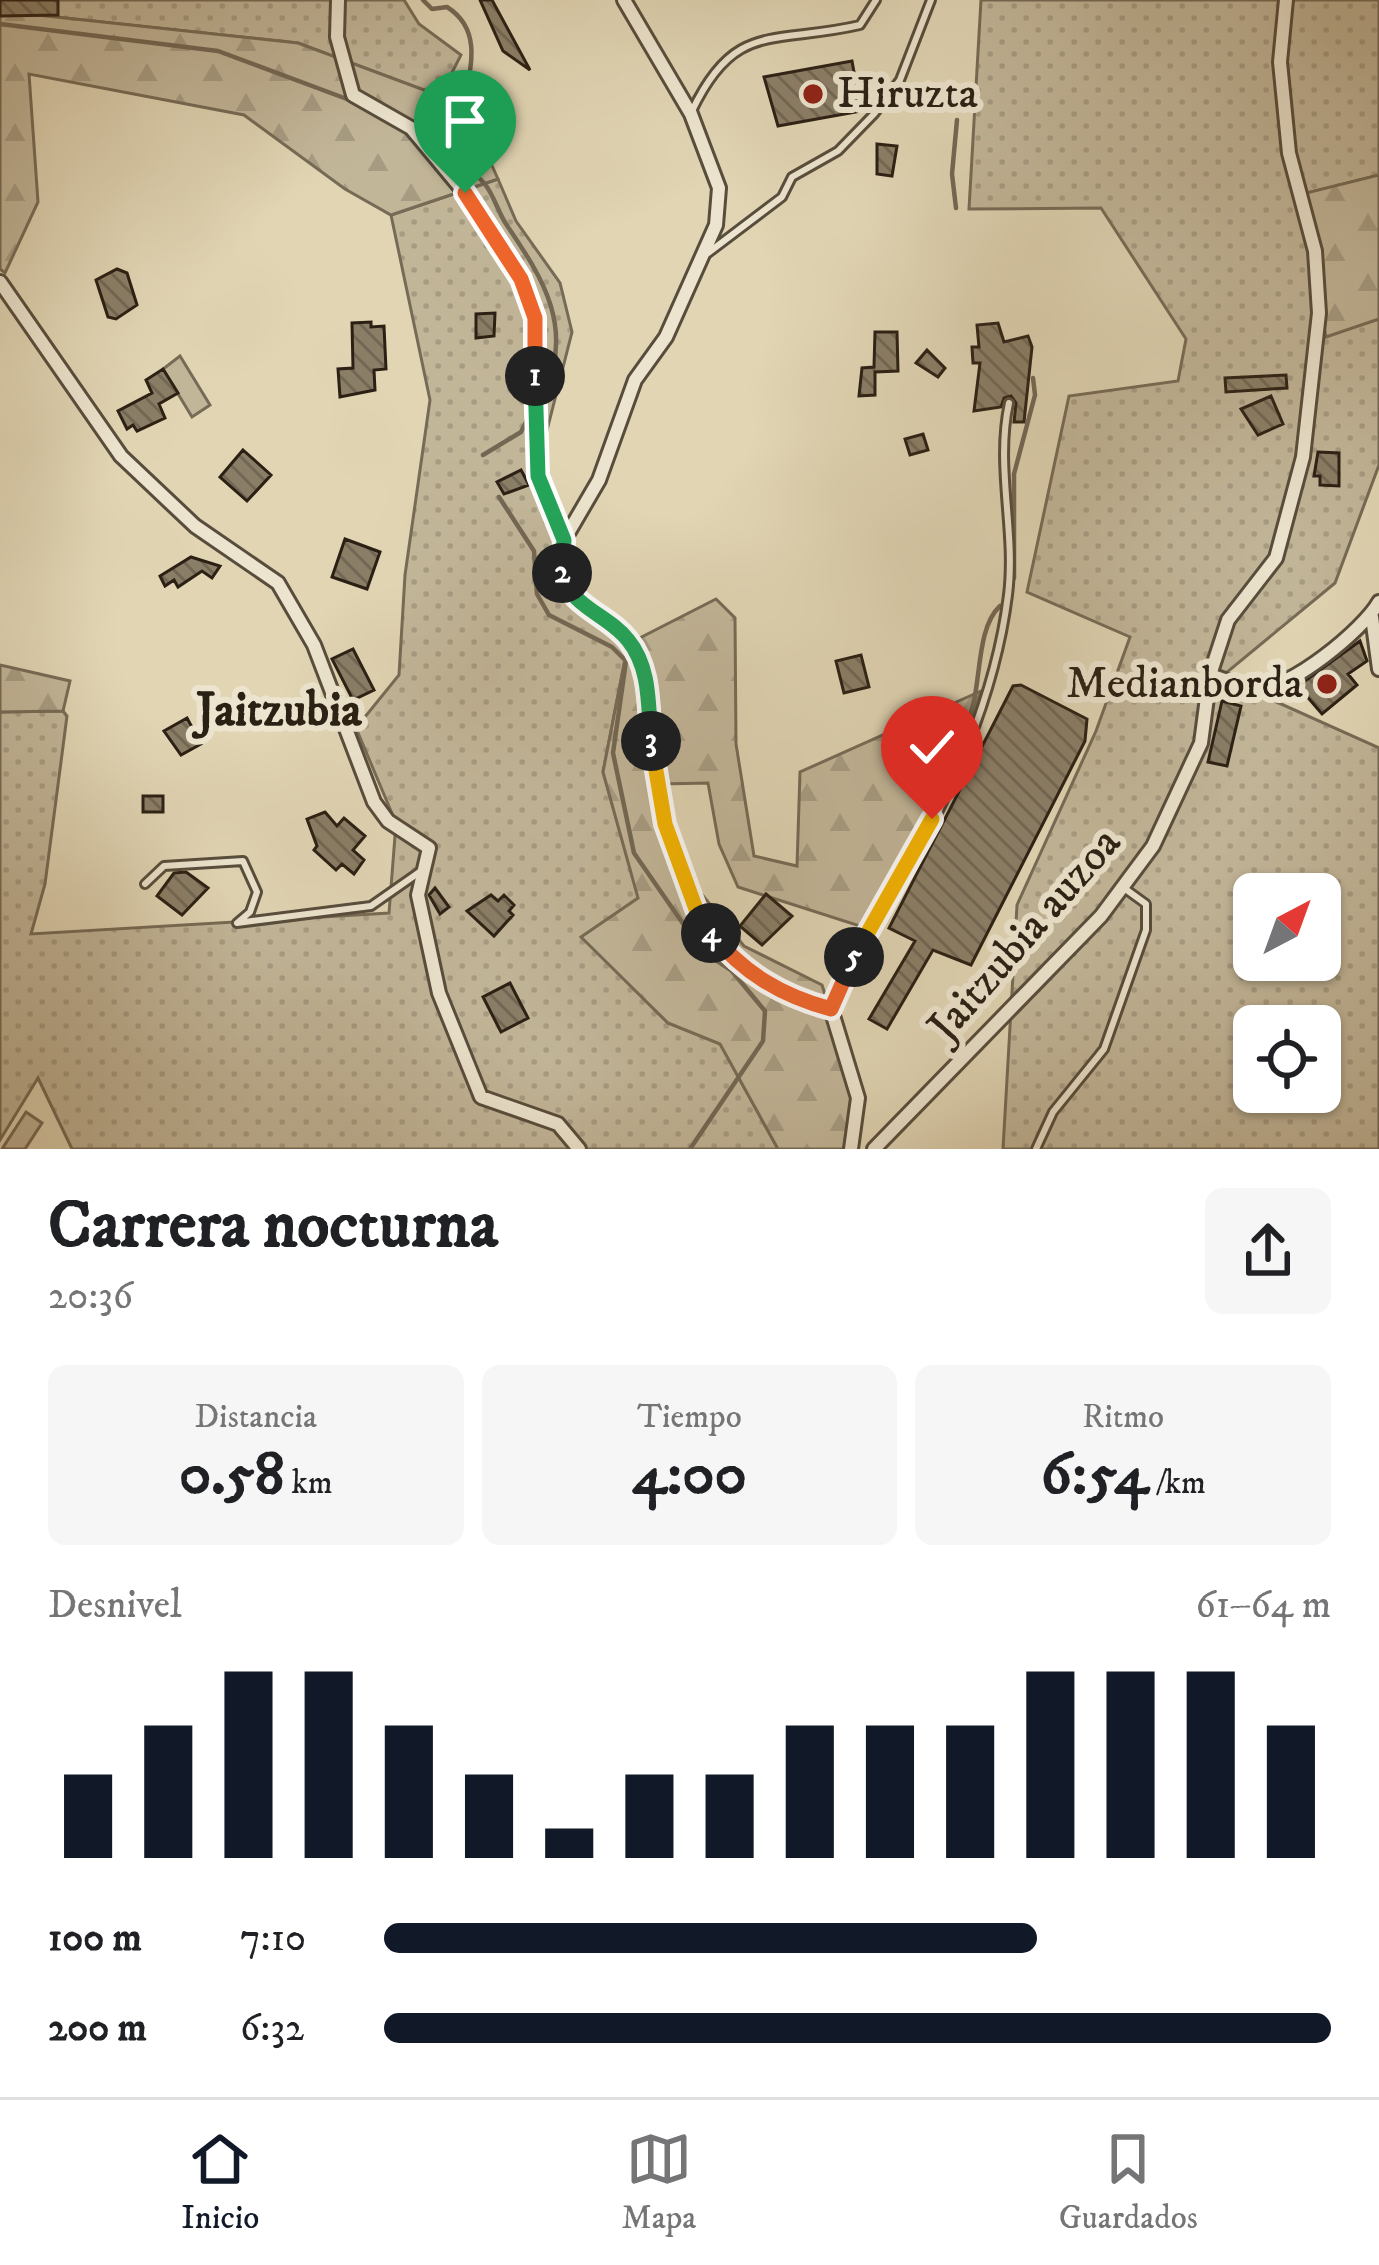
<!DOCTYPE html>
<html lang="es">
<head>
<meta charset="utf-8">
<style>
	:root { --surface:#fff; --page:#f6f6f6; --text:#202124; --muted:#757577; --line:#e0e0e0; --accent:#111827 }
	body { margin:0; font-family:"IM FELL DW Pica",serif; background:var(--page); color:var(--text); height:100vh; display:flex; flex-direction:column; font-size:45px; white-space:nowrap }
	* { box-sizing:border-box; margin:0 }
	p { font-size:39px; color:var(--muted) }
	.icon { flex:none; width:66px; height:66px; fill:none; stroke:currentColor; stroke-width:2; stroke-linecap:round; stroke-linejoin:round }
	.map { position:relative; height:1149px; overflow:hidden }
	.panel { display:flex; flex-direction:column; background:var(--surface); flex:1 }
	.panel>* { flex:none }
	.needle { width:78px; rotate:41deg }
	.buttons { position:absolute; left:1233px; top:873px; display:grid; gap:24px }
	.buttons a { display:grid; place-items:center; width:108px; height:108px; border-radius:18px; background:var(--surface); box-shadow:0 3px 9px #0004; font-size:60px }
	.pin { position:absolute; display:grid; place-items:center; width:102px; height:102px; color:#fff; margin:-123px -51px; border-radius:50% 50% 50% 0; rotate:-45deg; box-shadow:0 0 12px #0007 }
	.pin .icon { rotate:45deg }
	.km { position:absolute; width:60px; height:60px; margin:-30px; border-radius:50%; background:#222; color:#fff; font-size:33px; line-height:60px; text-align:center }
	.round { display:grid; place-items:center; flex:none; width:126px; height:126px; border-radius:18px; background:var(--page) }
	.overview { display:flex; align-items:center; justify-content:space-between; height:204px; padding:0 48px }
	h1 { font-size:66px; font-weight:700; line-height:90px }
	.figures { display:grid; grid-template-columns:repeat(3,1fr); gap:18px; height:204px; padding:12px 48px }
	.figures div { display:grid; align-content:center; border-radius:18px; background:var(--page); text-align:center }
	.figures b { font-size:60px; font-weight:700 }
	.figures small { font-size:33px; font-weight:400 }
	.figures p { font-size:33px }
	.chart { height:336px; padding:24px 48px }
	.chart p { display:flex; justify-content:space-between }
	.chart svg { width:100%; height:216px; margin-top:12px; stroke:var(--accent); stroke-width:6 }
	ul { padding:0 48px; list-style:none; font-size:39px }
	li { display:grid; grid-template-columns:192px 144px 1fr; align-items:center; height:90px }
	li i { height:30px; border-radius:15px; background:var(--accent) }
	.menu { display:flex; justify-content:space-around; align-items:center; height:168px; border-top:3px solid var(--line); background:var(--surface); font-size:33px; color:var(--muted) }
	.menu a { display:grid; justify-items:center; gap:6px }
	.menu .on { color:var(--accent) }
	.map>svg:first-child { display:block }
	.grass { fill:url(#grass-dots); stroke:#766b56; stroke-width:3; fill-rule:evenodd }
	.forest { fill:url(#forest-firs); stroke:#766b56; stroke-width:3 }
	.park { fill:#c2b699; stroke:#766b56; stroke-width:3 }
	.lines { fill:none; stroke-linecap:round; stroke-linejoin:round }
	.stream { stroke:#736754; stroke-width:4.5 }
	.building { fill:url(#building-back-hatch); stroke:#2b2014; stroke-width:3 }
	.lane-casing { stroke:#584d3c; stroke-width:12 }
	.street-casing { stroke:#584d3c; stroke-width:18 }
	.lane { stroke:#ece4ce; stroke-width:6 }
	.street { stroke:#ece4ce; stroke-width:12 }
	.split-1-casing { stroke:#fff; stroke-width:24 }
	.split-2-casing { stroke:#fff; stroke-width:24 }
	.split-3-casing { stroke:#fff; stroke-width:24 }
	.split-4-casing { stroke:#fff; stroke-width:24 }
	.split-5-casing { stroke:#fff; stroke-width:24 }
	.split-6-casing { stroke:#fff; stroke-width:24 }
	.split-1 { stroke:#f0652b; stroke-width:15 }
	.split-2 { stroke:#22a559; stroke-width:15 }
	.split-3 { stroke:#22a559; stroke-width:15 }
	.split-4 { stroke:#f5b400; stroke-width:15 }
	.split-5 { stroke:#f0652b; stroke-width:15 }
	.split-6 { stroke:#f5b400; stroke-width:15 }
	.poi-dot { fill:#8f2418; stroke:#ece4ce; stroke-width:4.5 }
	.labels { text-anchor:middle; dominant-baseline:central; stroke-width:12; stroke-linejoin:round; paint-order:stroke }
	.poi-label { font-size:45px; fill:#2b2014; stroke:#ece4ce; text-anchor:start }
	.street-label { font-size:45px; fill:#2b2014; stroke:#ece4ce }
	.neighbourhood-label { font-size:48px; font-weight:bold; fill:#2b2014; stroke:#ece4ce }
</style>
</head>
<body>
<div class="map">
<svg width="1379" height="1149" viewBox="0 0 1379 1149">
	<defs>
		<pattern id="grass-dots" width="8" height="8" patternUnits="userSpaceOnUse" patternTransform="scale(3)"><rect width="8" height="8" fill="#c2b699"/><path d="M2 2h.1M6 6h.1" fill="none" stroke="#a79c83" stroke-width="1.8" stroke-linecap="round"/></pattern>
		<pattern id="forest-firs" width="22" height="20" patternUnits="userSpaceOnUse" patternTransform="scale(3)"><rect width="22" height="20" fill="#c2b699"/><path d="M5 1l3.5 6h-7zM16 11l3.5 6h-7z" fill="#a79c83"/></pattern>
		<pattern id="building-back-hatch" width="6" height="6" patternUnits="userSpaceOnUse" patternTransform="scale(3)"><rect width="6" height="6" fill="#8a7e67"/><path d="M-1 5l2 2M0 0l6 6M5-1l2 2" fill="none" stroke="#716754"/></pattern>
	</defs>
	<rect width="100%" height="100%" fill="#e1d5b4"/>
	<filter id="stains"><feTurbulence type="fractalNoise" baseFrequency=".00167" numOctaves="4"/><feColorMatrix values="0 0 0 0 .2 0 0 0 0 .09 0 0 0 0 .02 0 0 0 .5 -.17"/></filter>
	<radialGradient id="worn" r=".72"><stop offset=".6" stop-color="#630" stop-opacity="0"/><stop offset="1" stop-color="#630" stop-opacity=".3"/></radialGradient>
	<path class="grass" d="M0 0H404L419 24 461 55 440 96 298 43 0 11Z
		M981 0H1379V175L1299 195 1326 336 1379 319V465L1335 583 1221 677 1379 748V1149H1003L1017 905 1096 731 1130 637 1027 592 1069 396 1178 381 1186 339 1101 208 969 209ZM1254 894H1320V960H1254ZM1254 1026H1320V1092H1254Z
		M498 179 516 221 560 283 572 332 542 450 576 595 628 644 603 772 639 898 582 937 668 1023 720 1043 778 1149H72L38 1078 0 1140V712L63 711 67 716 45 884 31 934 389 913 396 823 356 728 399 675 405 575 430 400 391 215Z"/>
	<path class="forest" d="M0 11 298 43 440 96 476 130 498 179 391 215 345 189 244 115 29 74 38 202 5 273 0 269Z
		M1379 175V319L1326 337 1298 195Z
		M716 599 735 618 736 744 754 856 797 866 800 772 981 691 949 776 869 929 738 887 719 844 708 783 659 784 673 859 744 946 822 985C839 1040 865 1094 843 1149H778L720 1044 668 1023 581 937 638 898 603 772 628 644Z
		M0 665 70 681 63 711 0 712Z"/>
	<path class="park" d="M180 356 210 405 192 417 163 369Z
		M26 1112 42 1123 25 1149H2Z"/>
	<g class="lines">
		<path class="stream" d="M423 0 432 9 447 7C493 36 460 91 460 132L454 137C464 163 465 163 484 183 493 193 498 212 506 224 544 280 575 328 543 398
			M0 24 218 51 355 102
			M442 151 462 163
			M956 208 952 174 957 120
			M483 455 521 432 531 412
			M499 497 534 551 537 594 549 615 612 647 626 661 613 753 634 853 702 951 731 970 765 1011 763 1041 690 1149
			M1014 578V474L1035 395 1033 378
			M849 957C891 878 946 796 972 709 981 679 977 627 1000 606"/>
	</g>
	<path class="building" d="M0 0H58V15L0 16Z
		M480 0H492L530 70 503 51Z
		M852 61 861 111 778 126 764 77Z
		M877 144 897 146 892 176 877 174Z
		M117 269 127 273 137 305 116 319 108 317 96 280Z
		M495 313 494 336 476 338V314Z
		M371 322V327L384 326 386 369 374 370 375 390 340 397 338 369 353 368 352 323Z
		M998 323 1004 342 1028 336 1032 347 1024 422H1014L1016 403 1011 396 1004 398 1001 407 974 411 980 363H973L972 347H979L977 325Z
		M875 332H897L898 371 875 372V395L859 396 862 368 874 367Z
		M927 350 945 368 938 377 916 363Z
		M163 369 178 393 159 404 165 418 137 431 133 425 127 429 118 411 152 393 146 380Z
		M1286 375 1287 388 1226 392 1225 378Z
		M1271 396 1283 424 1258 435 1241 409Z
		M923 434 928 450 910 455 905 439Z
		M243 450 271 475 247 501 220 477Z
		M1318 452 1339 453V486L1320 485V476H1314Z
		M521 470 529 485 504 494 497 482Z
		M345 539 380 552 367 589 332 577Z
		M191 557 220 566 212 578 202 571 178 587 174 580 165 586 160 576Z
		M1360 641 1367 661 1348 674 1357 685 1322 714 1298 686Z
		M353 649 374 690 353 700 332 659Z
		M861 655 869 687 844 693 836 661Z
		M1021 685 1087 719 1085 741 971 965 933 950 887 1029 869 1019 915 941 889 928 1013 686Z
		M1222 701 1241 706 1227 766 1208 762Z
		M187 718 201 744 181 755 164 731Z
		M143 796H163V812H143Z
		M325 812 337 826 344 818 365 836 353 850 364 860 354 874 342 864 336 870 314 850 317 846 307 819Z
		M186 872 208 888 182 915 157 896 174 873Z
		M435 888 449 907 440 914 429 895Z
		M766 894 792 916 762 945 740 926Z
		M491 895 498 901 504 895 514 905 509 911 513 915 494 936 467 911Z
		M510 983 528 1018 501 1032 483 997Z"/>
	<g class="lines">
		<defs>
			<path id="lane" d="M692 111C735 20 774 45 860 25L876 0
				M708 253 782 197 792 177 838 151 874 114 900 80 931 0
				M145 884 164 866 243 861 257 892 250 912 237 923 371 906 421 871
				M832 1006C851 963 875 926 899 886 950 796 995 699 1008 595 1016 531 995 467 1009 403
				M1036 1149 1053 1112 1104 1049 1146 930V904L1124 888"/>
			<path id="street" d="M338 0 337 37 353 95 411 128 465 193 521 279 535 318 539 476 564 540 563 580 573 596 627 638 644 666 665 823 700 920 735 964 795 999 831 1009 858 1098 851 1149
				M0 282 121 456 195 526 278 583 314 645 374 802 388 821 429 848 418 895 439 993 481 1097 558 1124 579 1149
				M564 540 599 480 635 380 666 337 716 225 719 188 691 114 624 0
				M1372 617 1379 669
				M1210 675C1224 679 1242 688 1256 689 1289 691 1364 629 1379 602
				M874 1149 1101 916 1153 846 1201 743 1210 675 1228 620 1276 558 1303 457 1319 313 1315 251 1289 153 1280 62 1286 0"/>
		</defs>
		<use href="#lane" class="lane-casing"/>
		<use href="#street" class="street-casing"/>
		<use href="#lane" class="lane"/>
		<use href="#street" class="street"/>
	</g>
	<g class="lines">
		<defs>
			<path id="split-1" d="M465 193 521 279 535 318V376"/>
			<path id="split-2" d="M535 376 538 476 564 540 562 573"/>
			<path id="split-3" d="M562 573C570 607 609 615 628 640 651 668 648 707 651 741"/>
			<path id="split-4" d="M651 741 665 824 700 920 711 933"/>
			<path id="split-5" d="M711 933C743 973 782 996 831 1009L854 957"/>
			<path id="split-6" d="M854 957 932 819"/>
		</defs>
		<use href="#split-1" class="split-1-casing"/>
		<use href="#split-2" class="split-2-casing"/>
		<use href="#split-3" class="split-3-casing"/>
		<use href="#split-4" class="split-4-casing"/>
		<use href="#split-5" class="split-5-casing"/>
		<use href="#split-6" class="split-6-casing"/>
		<use href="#split-1" class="split-1"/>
		<use href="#split-2" class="split-2"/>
		<use href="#split-3" class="split-3"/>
		<use href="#split-4" class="split-4"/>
		<use href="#split-5" class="split-5"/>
		<use href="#split-6" class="split-6"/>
	</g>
	<g class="poi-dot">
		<circle cx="813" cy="94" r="12"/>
		<circle cx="1327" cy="684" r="12"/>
	</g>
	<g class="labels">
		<g class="poi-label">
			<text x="837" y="94">Hiruzta</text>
			<text x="1303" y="684" text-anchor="end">Medianborda</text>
		</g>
		<g class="street-label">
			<text transform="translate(1025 935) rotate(-49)">Jaitzubia auzoa</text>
		</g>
		<g class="neighbourhood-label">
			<text x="279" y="711">Jaitzubia</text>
		</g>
	</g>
	<rect width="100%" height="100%" filter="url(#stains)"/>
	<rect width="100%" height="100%" fill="url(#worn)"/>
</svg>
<div class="buttons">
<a><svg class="needle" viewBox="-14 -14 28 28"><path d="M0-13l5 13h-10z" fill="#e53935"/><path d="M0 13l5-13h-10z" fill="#757577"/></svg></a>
<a><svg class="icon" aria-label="locate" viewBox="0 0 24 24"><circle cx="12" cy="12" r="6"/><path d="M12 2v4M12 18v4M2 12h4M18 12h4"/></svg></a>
</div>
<div class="pin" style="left:465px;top:193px;background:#1e9e55"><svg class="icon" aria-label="arrive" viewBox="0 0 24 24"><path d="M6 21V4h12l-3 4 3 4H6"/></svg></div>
<div class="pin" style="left:932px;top:819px;background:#d93025"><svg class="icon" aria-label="check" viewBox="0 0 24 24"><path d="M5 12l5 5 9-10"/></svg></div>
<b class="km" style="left:535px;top:376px">1</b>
<b class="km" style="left:562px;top:573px">2</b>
<b class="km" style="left:651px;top:741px">3</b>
<b class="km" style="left:711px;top:933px">4</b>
<b class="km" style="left:854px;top:957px">5</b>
</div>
<section class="panel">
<div class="overview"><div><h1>Carrera nocturna</h1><p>20:36</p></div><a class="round"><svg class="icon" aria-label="share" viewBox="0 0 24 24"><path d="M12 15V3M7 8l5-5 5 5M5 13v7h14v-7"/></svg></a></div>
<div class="figures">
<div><p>Distancia</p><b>0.58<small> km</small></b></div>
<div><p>Tiempo</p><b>4:00</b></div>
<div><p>Ritmo</p><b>6:54<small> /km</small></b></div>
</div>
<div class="chart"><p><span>Desnivel</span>61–64 m</p>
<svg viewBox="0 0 160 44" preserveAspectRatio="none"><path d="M5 44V27M15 44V17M25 44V6M35 44V6M45 44V17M55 44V27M65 44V38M75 44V27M85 44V27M95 44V17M105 44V17M115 44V17M125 44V6M135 44V6M145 44V6M155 44V17"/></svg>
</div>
<ul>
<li><b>100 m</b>7:10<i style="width:69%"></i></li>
<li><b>200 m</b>6:32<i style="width:100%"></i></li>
</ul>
</section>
<nav class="menu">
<a class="on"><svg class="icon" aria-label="home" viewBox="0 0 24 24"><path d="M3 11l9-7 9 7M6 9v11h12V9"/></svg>Inicio</a>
<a><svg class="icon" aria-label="map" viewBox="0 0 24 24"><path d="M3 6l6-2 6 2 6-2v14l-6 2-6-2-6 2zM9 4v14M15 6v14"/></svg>Mapa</a>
<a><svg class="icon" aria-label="saved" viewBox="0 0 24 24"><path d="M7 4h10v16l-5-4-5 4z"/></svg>Guardados</a>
</nav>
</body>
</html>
